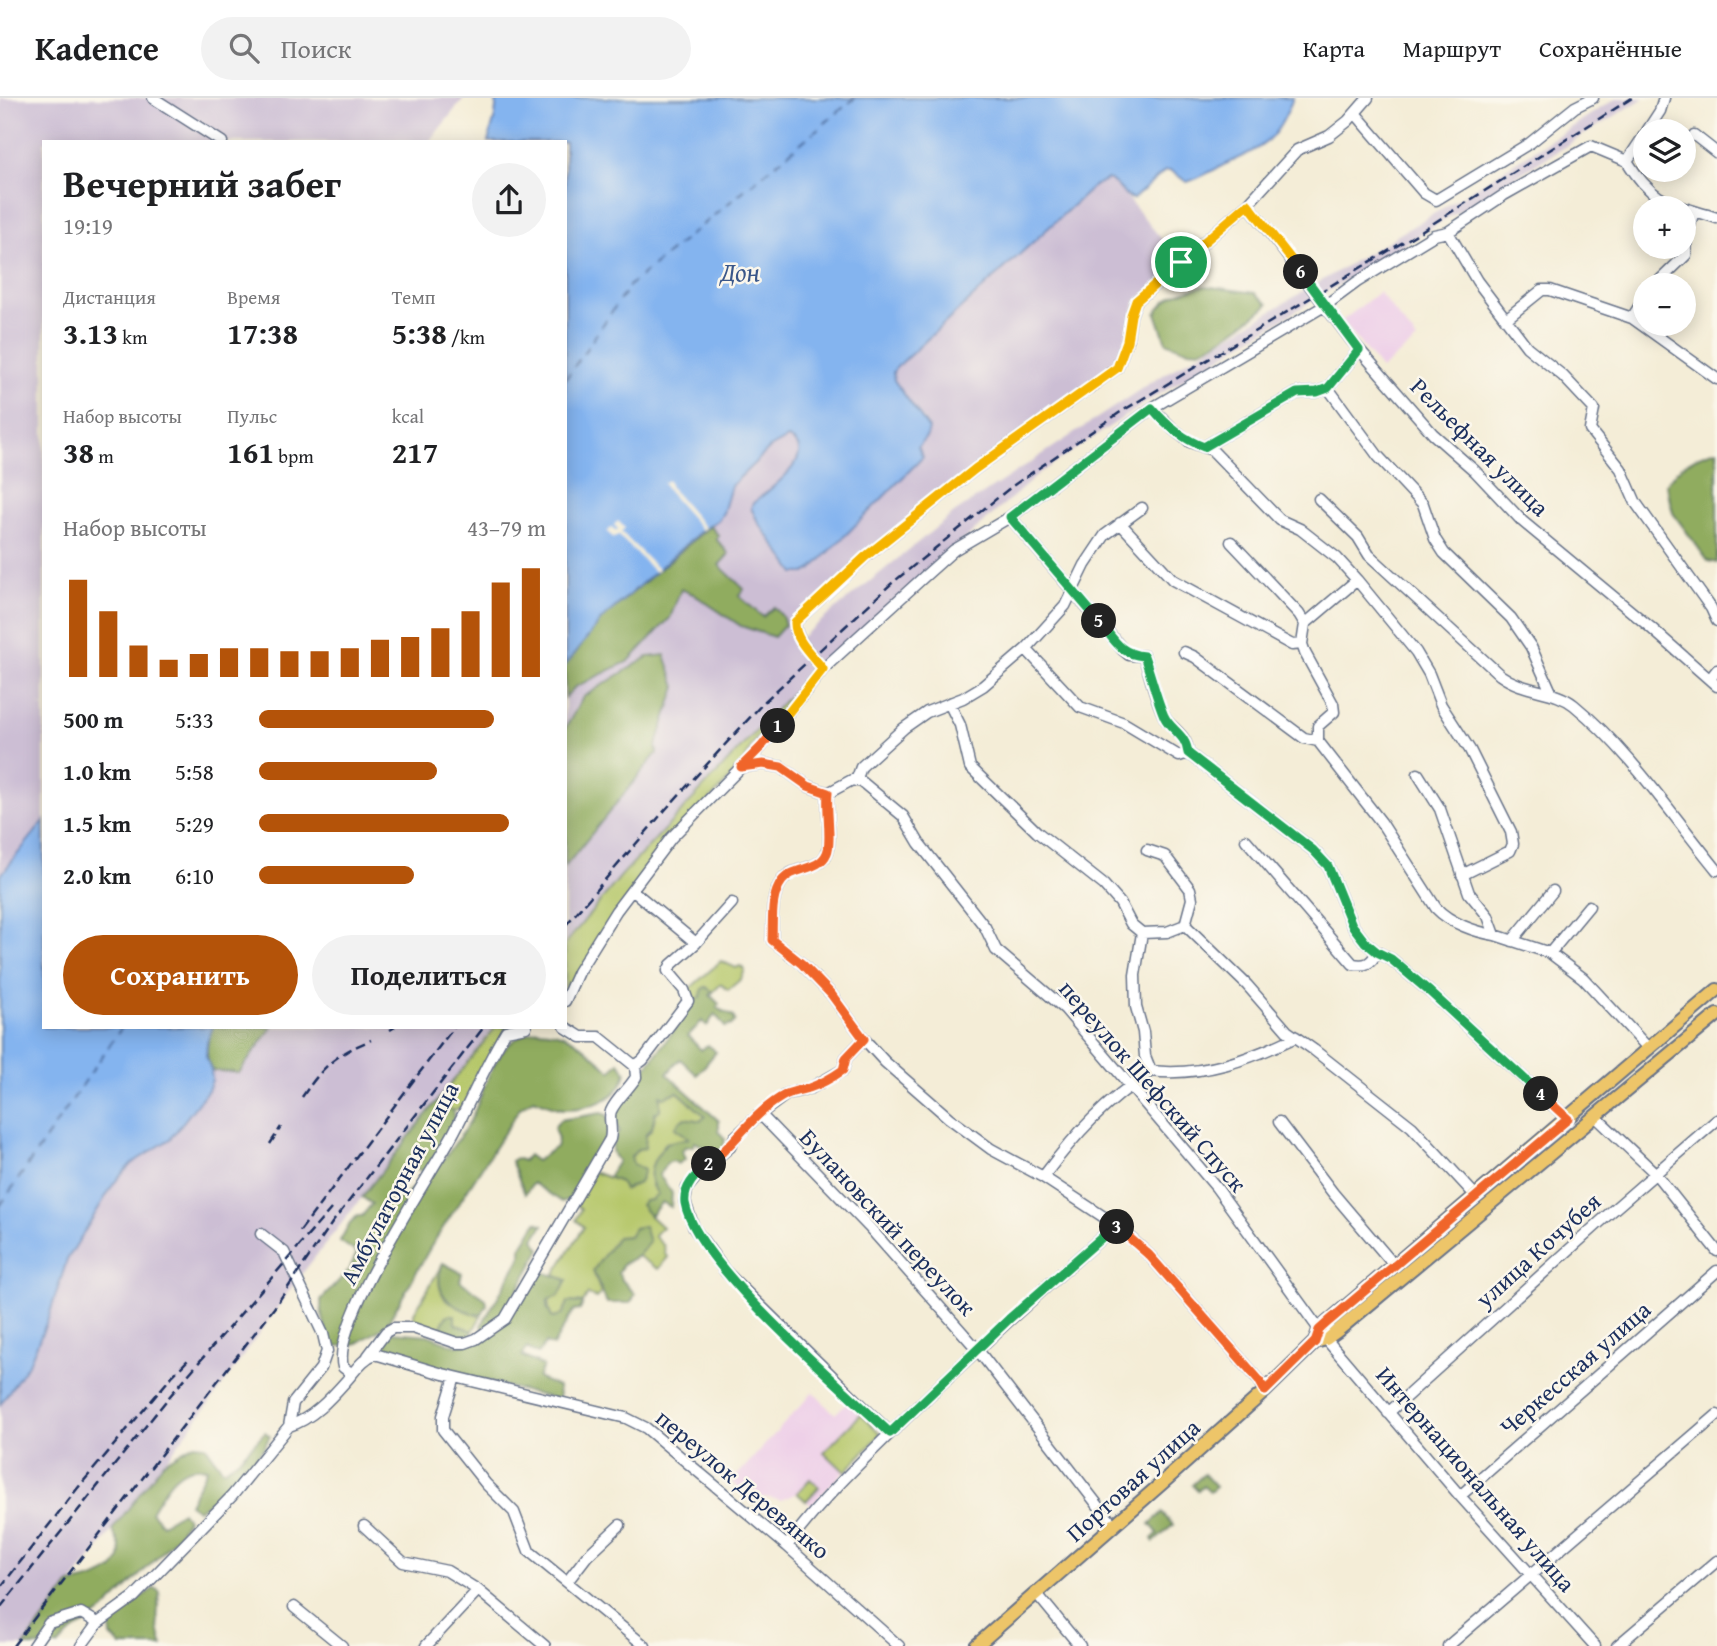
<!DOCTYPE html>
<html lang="ru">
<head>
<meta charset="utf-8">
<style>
	:root { --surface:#fff; --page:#f2f2f2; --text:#202124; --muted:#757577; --line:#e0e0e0; --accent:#b45309 }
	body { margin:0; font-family:"Gentium Book Plus",serif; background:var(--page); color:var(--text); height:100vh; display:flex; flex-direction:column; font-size:26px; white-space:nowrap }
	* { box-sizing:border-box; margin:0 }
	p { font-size:23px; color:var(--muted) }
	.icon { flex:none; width:38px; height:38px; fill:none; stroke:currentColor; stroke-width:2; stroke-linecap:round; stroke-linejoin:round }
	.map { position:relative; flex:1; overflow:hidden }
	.panel { position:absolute; left:42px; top:42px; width:525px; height:889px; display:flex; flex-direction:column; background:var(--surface); border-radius:0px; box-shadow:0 4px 18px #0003 }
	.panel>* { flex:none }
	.buttons { position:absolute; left:1633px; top:21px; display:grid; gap:14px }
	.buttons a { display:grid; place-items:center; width:63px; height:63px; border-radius:50%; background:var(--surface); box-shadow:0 4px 18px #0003; font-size:35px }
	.pin { position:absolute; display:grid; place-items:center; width:60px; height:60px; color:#fff; margin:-30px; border:4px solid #fff; border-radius:50%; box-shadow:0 2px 7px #0007 }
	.km { position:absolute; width:35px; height:35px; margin:-18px; border-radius:50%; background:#222; color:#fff; font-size:19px; line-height:35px; text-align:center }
	.round { display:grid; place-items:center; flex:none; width:74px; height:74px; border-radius:37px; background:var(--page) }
	.headline { display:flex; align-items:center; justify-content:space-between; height:119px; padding:0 21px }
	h1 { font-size:38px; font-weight:800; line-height:52px }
	.figures { display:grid; grid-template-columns:repeat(3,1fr); gap:10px; height:119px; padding:7px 21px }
	.figures div { display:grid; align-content:center }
	.figures b { font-size:30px; font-weight:800 }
	.figures small { font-size:19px; font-weight:400 }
	.figures p { font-size:19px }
	.chart { height:196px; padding:14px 21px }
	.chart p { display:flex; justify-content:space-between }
	.chart svg { width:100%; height:126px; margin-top:7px; stroke:var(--accent); stroke-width:6 }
	.cta { display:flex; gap:14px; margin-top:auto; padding:14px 21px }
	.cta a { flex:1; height:80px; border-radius:42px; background:var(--accent); color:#fff; font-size:28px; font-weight:800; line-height:80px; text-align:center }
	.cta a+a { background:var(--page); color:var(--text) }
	ul { padding:0 21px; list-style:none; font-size:23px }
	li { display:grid; grid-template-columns:112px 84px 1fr; align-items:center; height:52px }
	li i { height:18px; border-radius:9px; background:var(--accent) }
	header { display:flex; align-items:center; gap:42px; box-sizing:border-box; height:98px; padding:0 35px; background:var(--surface); border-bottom:2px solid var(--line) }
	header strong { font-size:33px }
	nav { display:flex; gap:38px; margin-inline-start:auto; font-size:24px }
	.search { width:490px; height:63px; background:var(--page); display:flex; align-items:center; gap:18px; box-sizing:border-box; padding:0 24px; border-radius:38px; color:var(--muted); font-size:26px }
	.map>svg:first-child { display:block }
	.built { fill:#eed0e8 }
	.industrial { fill:#ccbed4 }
	.green { fill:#b6c76a; stroke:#687b64; stroke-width:2 }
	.forest { fill:#90ac5e; stroke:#566e5e; stroke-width:2 }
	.water { fill:#84b4ef; stroke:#5072a6; stroke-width:2 }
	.pier { fill:#f4edd7 }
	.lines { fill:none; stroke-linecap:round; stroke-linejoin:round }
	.ferry { stroke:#3a578a; stroke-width:2; stroke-dasharray:9 7; stroke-linecap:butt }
	.minor-casing { stroke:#677288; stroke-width:13 }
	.major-casing { stroke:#677288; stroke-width:16 }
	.minor { stroke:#fff; stroke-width:10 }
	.major { stroke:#edc569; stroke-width:12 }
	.rail { stroke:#1b2f5e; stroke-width:2.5; stroke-dasharray:10 5; stroke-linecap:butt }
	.split-1-casing { stroke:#fff; stroke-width:14 }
	.split-2-casing { stroke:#fff; stroke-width:14 }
	.split-3-casing { stroke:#fff; stroke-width:14 }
	.split-4-casing { stroke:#fff; stroke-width:14 }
	.split-5-casing { stroke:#fff; stroke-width:14 }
	.split-6-casing { stroke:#fff; stroke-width:14 }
	.split-7-casing { stroke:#fff; stroke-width:14 }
	.split-1 { stroke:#f5b400; stroke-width:9 }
	.split-2 { stroke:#f0652b; stroke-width:9 }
	.split-3 { stroke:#22a559; stroke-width:9 }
	.split-4 { stroke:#f0652b; stroke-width:9 }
	.split-5 { stroke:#22a559; stroke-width:9 }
	.split-6 { stroke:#22a559; stroke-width:9 }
	.split-7 { stroke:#f5b400; stroke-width:9 }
	.labels { text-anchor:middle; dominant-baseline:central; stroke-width:5; stroke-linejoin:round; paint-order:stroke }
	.street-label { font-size:24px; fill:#1b2f5e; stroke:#fbf7ec }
	.water-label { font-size:26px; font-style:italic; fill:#3a578a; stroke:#fbf7ec }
</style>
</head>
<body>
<header>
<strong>Kadence</strong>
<div class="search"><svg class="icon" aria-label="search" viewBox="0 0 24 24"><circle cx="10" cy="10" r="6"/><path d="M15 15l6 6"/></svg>Поиск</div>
<nav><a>Карта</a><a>Маршрут</a><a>Сохранённые</a></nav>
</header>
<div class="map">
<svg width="1717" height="1548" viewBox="0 0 1717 1548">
	<rect width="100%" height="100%" fill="#fbf7ec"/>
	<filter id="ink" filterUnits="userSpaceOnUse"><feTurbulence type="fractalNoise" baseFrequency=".0143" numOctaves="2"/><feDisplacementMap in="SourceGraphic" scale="14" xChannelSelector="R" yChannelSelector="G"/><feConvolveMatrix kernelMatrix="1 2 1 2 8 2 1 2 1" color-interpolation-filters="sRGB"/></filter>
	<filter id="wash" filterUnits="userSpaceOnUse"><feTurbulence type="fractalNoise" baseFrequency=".00686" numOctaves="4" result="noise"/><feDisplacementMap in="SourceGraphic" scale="28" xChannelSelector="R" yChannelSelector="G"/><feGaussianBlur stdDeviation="1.57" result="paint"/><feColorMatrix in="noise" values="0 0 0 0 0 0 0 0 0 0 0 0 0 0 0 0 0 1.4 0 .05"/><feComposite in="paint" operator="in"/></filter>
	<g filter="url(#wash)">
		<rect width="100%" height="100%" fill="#f4edd7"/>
		<path class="built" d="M1379 194 1417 242 1381 271 1342 223Z
			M813 1294 835 1316 848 1304 881 1336 811 1407 797 1395 781 1402 764 1399 758 1407 731 1384Z"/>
		<path class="industrial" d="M0 0H464L429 44H44V609L36 605 44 610V723L0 778Z
			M1617 0H1644L1145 305 1041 374 802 584 621 778 565 846V568L702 432 718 422 723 415 731 389 770 350 788 340 797 347 799 355 796 366 752 415 795 475H804L811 471 923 359 918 349 927 338 928 327 894 282 893 274 897 269 1094 88 1107 81 1113 83 1181 164 1136 203 1117 270 975 371 796 524 800 540 954 415 1150 285 1435 115Z
			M213 929H496L297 1182 214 1299 24 1548H0V1307L30 1263 67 1162 114 1085 131 1066 162 1047 211 972Z"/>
		<path class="green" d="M818 571 772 632C757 634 749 650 745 664L650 767 565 903V846L621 778 802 584Z
			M721 863 736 870 740 868 745 872 741 881 728 892 721 886 713 894 706 889 700 900 693 902 687 893Z
			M496 929H526L506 933 466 1008 453 1013 437 1003Z
			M678 994 706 1018 702 1023 685 1020 690 1040 666 1045 651 1087 658 1096 651 1102 650 1118 662 1129 654 1138 664 1148 665 1156 668 1159 658 1171 638 1158 649 1144 629 1138 617 1140 593 1173 601 1195 597 1200 588 1196 583 1205 568 1204C565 1212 562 1220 552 1220 543 1200 553 1196 567 1182L554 1177 584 1129 576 1122 581 1111 575 1105 593 1074 620 1084 633 1066 631 1059 652 1030 656 1015 660 1012 659 997 664 999Z
			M443 1165C438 1179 437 1189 446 1202L478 1217 482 1216 473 1233 455 1226V1217H447L439 1233 414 1225V1215Z
			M861 1316 881 1336 845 1374 824 1354Z
			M810 1381 819 1389 806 1403 797 1395Z"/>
		<path class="forest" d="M1204 188 1255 195 1268 206C1255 218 1214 249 1198 252 1187 254 1177 248 1166 244L1156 215C1168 195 1183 193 1204 188Z
			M1717 352V465L1708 463 1673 415 1666 386C1680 366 1694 358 1717 352Z
			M710 428 719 438 716 441 729 456 719 467 744 491 739 498 763 519 774 509 782 518 785 527 774 539 741 528 693 496 681 491 670 520 629 563 575 589 565 599V568L602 521Z
			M665 557 676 589 656 648 657 655 565 769V631L583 599 648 559Z
			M706 889 713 894 710 897 719 906 717 910 733 918 735 923 732 927 725 929 715 916 707 928 702 923 688 938 701 952 708 947 716 954 697 977 680 961 667 976 719 1023V1034L725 1041 723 1052H709L695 1044 693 1048 685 1049 682 1053 685 1061 678 1066 673 1063 667 1065 659 1077 672 1095 671 1109 662 1104 650 1118 641 1107 644 1103 651 1102 658 1096C643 1077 653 1061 666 1045L689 1040 675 1030 679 1024 685 1020 701 1023 705 1018 678 994 664 999 660 997V1012L655 1015 652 1030 646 1036 645 1050 638 1051 631 1059 633 1066 644 1072 639 1085 624 1092 620 1084 608 1079 618 1063C606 1051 615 1045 619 1032L614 1023V1014L692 907 693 902 700 900 703 890Z
			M213 929H272L239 975 211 972C205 955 206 945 213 929Z
			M538 932C574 933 585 952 611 973L619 964 626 974C621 1001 590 1011 565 1011 555 1011 543 1004 533 1001L520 1010 430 1150 386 1228 356 1246 331 1249 321 1213V1202L349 1172 357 1155 340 1143 348 1128 357 1118H362L372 1106 362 1099 437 1003 453 1013 454 1026 425 1075 408 1066 396 1081 395 1090 387 1103 393 1106C412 1090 434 1075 449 1054 456 1044 464 1033 470 1023 488 988 492 941 538 932Z
			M601 1015 607 1017 610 1032 570 1101 562 1104 533 1085 525 1096 511 1063 516 1060 523 1063 528 1057 536 1063 556 1049 558 1041 554 1030 560 1022Z
			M537 1124 543 1127 534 1141 541 1151 503 1218 483 1232 481 1228 521 1159V1150Z
			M644 1128 649 1144 638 1158 623 1166 618 1175 622 1182 635 1196 631 1205H607L593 1173 617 1139 629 1138 634 1130Z
			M443 1165 462 1175 460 1183 486 1201 487 1207 482 1216C474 1217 468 1214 460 1210 440 1201 435 1186 443 1165Z
			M537 1172 567 1182 559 1198 548 1202 547 1209 552 1220C562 1220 565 1212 568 1204L583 1205 580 1212 573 1213 553 1248 546 1245 538 1256 527 1250 522 1258 543 1268 538 1280 558 1289 559 1298 556 1301 456 1276 388 1256 385 1252 387 1240 393 1234 428 1237 456 1248 488 1237Z
			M447 1217H455V1226L473 1233 471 1238 458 1241 439 1233Z
			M265 1334 270 1338C257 1367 223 1393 198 1412L189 1406 207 1370C178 1364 164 1392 151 1414L162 1426 182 1414 187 1421 177 1438 159 1458 103 1513 68 1537 58 1548H24L70 1486C85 1484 115 1477 120 1460 123 1450 116 1440 112 1432L164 1364 194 1346 205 1347 223 1372 238 1362Z
			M1204 1376 1216 1389 1210 1394 1203 1388 1198 1393 1192 1387Z
			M1162 1415 1173 1427 1154 1444 1152 1441 1158 1435 1150 1426Z
			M155 1490 160 1494C156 1513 156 1530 163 1548H121L111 1538 110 1527 135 1503Z"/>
		<path class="water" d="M497 0H1293C1277 42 1267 47 1228 65 1214 71 1201 80 1187 84L1171 73H1165L1133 101C1121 98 1119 84 1107 81L1094 88 897 269 893 274 894 282 929 331 927 338 918 349 923 359 811 472 805 475H795L758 424 751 410 753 405C765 395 823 355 788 340L770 350 731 388 723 415 718 422 702 432 602 521 565 568V44H488L495 18Z
			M44 723V929H213L207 944 206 958 211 972 212 982 208 992 170 1041 131 1066 114 1085 67 1162 48 1221 30 1263 0 1307V778Z"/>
		<path class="pier" d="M668 382 671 390 705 430 702 432 667 392 663 385Z
			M618 423 625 430 621 434 658 471 655 474 618 437 614 440 607 434 612 429 616 433 618 431 614 427Z"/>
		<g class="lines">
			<path class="ferry" d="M565 282 630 187 855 0
				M0 1108 122 929"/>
		</g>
	</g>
	<g filter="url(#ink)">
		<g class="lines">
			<defs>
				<path id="minor" d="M153 0 222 44
					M1355 15 1424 95 1436 102 1530 45 1575 9 1593 0
					M1647 33 1660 13 1664 0
					M1694 37 1717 55
					M1627 63C1655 108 1671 105 1717 120
					M1248 106 1352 243 1433 336 1475 373 1522 423 1650 529 1717 588
					M1448 134 1477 183 1527 249 1563 278 1594 311 1590 332 1621 371 1636 405 1711 510 1717 523
					M1655 187 1686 157V141L1694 113
					M1632 220 1645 199
					M1506 221 1542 192H1550L1632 220 1717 281
					M1328 290 1378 358 1423 406 1435 441 1444 455 1511 520 1531 549 1552 596
					M1152 310 1173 331 1190 344 1212 352 1280 422 1300 431 1337 460 1357 482 1416 554 1429 576 1441 607 1470 652 1511 734 1513 746 1510 753 1462 777
					M1204 349 1297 295 1317 294 1328 290 1359 252
					M1319 401 1358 439 1369 457 1500 577C1525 595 1554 591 1574 607 1630 653 1671 716 1717 772
					M1010 419 1123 552 1129 557 1144 558C1149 573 1158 611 1167 623 1177 634 1187 639 1188 655
					M1120 425 1173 482 1292 547 1302 546
					M1231 444 1299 516 1305 526 1302 546 1305 555 1333 606 1334 614 1318 628V643
					M1305 526 1357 482
					M1026 551 1080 609 1124 625 1179 658 1188 655 1313 752 1328 768 1352 827 1365 844 1377 854 1391 861 1430 894 1568 1021
					M1184 554 1195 559 1304 640 1318 643 1381 724 1436 810C1450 825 1475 834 1495 837
					M823 571C813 558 794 541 795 524L865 459 975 371 1117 270 1127 243 1131 217 1136 203 1248 106 1297 52 1329 38 1348 23 1368 0
					M1710 581 1717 572
					M949 605 960 627 970 669 1037 734 1104 787 1120 805 1131 826 1142 835 1167 834 1185 827
					M742 669 763 666 781 669 808 688 828 695
					M1418 676 1440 711 1469 795 1488 818 1495 837 1550 855 1583 880 1649 951
					M856 683 861 669 904 630 927 614 963 600 983 588 1026 551 1065 508 1085 467 1105 437 1142 410
					M828 695 852 682 862 684 903 718 919 745 985 829 996 852 1065 911 1216 1089 1326 1241 1460 1398 1595 1548
					M828 695C826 711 832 743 827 755 819 774 793 767 782 783 770 799 773 823 772 842L802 866 831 896 864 941 885 964 949 1020 991 1051 1043 1079 1116 1127 1149 1157 1259 1282 1265 1293
					M1246 742 1353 866C1366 868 1371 866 1377 854
					M1147 752 1165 758 1190 791 1192 801 1185 827 1247 887 1287 933 1314 952 1412 1029 1475 1097
					M632 792 696 845
					M1142 835 1135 877 1136 909 1143 934 1145 958 1151 973
					M1512 843 1553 793
					M1550 855 1589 808
					M565 903 578 874 616 813 671 740 761 649 823 571 926 477 954 452 1010 419 1152 310 1326 207 1357 184 1434 137 1448 134 1504 97 1591 48 1627 63 1645 36
					M565 929 581 939H599L635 968 643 962 688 903 684 892 668 873 671 867 696 845 732 805
					M864 941 846 960 843 972 811 990 787 996 760 1016 735 1039 730 1049 703 1071 687 1090 685 1104 694 1130 725 1173 890 1335
					M760 1016 869 1129 977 1251 1114 1428
					M1595 1018 1655 1075 1717 1153
					M1279 1024 1333 1095 1394 1167
					M1043 1079C1076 1035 1105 1004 1151 973 1203 979 1250 961 1296 939
					M261 1136 284 1154 323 1236 327 1253 321 1270 293 1305 289 1328
					M368 1258 386 1234 393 1230H413L457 1245H465L476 1241 505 1221 610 1041C613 1031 608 1020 611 1013 617 1000 629 991 636 979L635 968
					M352 1276 343 1269C330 1225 430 1079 454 1034 472 1000 486 966 506 933L526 929
					M455 1279 443 1318V1332L486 1386 514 1414 529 1453 645 1548
					M1388 1315 1611 1114 1717 1022
					M1460 1398 1717 1173
					M364 1428 403 1464 447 1473 478 1492 545 1548
					M787 1448C822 1400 865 1360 907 1319 975 1253 1044 1190 1116 1127
					M567 1484 587 1458 620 1427
					M1037 1496 1080 1548
					M294 1509 342 1548
					M33 1548 49 1525 81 1515 98 1525
					M81 1548 98 1525 134 1499 232 1398 289 1328C312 1321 330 1301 346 1283 355 1273 363 1260 375 1256L443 1276 626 1320 646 1330 787 1448 899 1548
					M426 1548 478 1492
					M1448 1548 1717 1317
					M1617 1548 1717 1463"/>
				<path id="major" d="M1315 1244 1319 1232 1329 1223 1717 892
					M976 1548 1169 1379 1265 1293 1315 1244 1326 1241 1337 1233 1717 917"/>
			</defs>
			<use href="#minor" class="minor-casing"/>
			<use href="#major" class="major-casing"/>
			<use href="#minor" class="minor"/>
			<use href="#major" class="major"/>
			<path class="rail" d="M565 828 666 711 765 603 891 486 1011 389 1119 315 1410 140 1632 0
				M390 932 395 929
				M302 999C324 967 335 957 371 942
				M270 1046 281 1029
				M300 1133 454 929
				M0 1490 77 1391 173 1277 191 1259
				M0 1510 169 1299 331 1111
				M13 1548 274 1210 332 1125 484 929"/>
		</g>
	</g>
	<g class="lines" filter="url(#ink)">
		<defs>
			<path id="split-1" d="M778 628 823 571C813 558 794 542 795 524L865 459 975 371 1117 270 1127 243 1131 217 1136 203 1181 164"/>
			<path id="split-2" d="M709 1066C736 1045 755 1012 787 996 794 993 802 992 809 990 821 986 833 979 843 972L846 960 864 941 831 896 802 866 772 842C773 823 770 799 782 783 793 768 819 774 827 755 832 743 826 711 828 695L808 688 781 669 763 666 741 669 761 649 778 628"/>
			<path id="split-3" d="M709 1066C697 1075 683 1088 685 1105 695 1165 842 1289 890 1335L1009 1221 1116 1127 1117 1129"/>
			<path id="split-4" d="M1117 1129 1149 1157 1259 1282 1265 1293 1315 1244 1319 1232 1329 1223 1568 1021 1541 996"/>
			<path id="split-5" d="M1099 523C1114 541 1119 556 1144 558 1151 577 1156 599 1164 618 1171 633 1186 636 1188 655L1313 752 1328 768 1352 827 1365 844 1377 854 1391 861 1430 894 1541 996"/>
			<path id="split-6" d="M1099 523 1010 419 1152 310C1166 327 1183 341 1204 349L1297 295 1317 294 1328 290 1359 252 1301 174"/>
			<path id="split-7" d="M1181 164 1248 106 1301 174"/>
		</defs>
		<use href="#split-1" class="split-1-casing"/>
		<use href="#split-2" class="split-2-casing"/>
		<use href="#split-3" class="split-3-casing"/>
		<use href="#split-4" class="split-4-casing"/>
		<use href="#split-5" class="split-5-casing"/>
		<use href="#split-6" class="split-6-casing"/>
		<use href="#split-7" class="split-7-casing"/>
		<use href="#split-1" class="split-1"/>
		<use href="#split-2" class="split-2"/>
		<use href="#split-3" class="split-3"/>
		<use href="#split-4" class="split-4"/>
		<use href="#split-5" class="split-5"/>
		<use href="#split-6" class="split-6"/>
		<use href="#split-7" class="split-7"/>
	</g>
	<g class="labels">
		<g class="street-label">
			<text transform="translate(1480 349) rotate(45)">Рельефная улица</text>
			<text transform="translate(1153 988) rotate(49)">переулок Шефский Спуск</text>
			<text transform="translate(399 1085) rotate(-62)">Амбулаторная улица</text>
			<text transform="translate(888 1124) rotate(47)">Булановский переулок</text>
			<text transform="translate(1538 1152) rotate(-42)">улица Кочубея</text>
			<text transform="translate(1575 1270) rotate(-41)">Черкесская улица</text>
			<text transform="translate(1476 1381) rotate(49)">Интернациональная улица</text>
			<text transform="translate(1133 1382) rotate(-42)">Портовая улица</text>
			<text transform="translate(743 1386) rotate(40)">переулок Деревянко</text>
		</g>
		<g class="water-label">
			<text x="740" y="173">Дон</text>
		</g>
	</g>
</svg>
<div class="buttons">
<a><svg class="icon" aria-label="layers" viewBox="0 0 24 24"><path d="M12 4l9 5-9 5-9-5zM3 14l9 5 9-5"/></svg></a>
<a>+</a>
<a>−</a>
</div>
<div class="pin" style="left:1181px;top:164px;background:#1e9e55"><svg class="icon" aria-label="arrive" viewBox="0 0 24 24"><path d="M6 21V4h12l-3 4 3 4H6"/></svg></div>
<b class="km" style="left:778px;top:628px">1</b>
<b class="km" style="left:709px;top:1066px">2</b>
<b class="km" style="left:1117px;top:1129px">3</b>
<b class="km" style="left:1541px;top:996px">4</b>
<b class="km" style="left:1099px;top:523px">5</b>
<b class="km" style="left:1301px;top:174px">6</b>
<section class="panel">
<div class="headline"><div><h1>Вечерний забег</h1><p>19:19</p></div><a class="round"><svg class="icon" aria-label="share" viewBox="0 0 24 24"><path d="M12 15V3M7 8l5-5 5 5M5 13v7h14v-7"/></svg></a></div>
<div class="figures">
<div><p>Дистанция</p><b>3.13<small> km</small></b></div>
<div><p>Время</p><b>17:38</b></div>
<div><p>Темп</p><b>5:38<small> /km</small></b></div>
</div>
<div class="figures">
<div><p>Набор высоты</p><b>38<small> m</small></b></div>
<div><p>Пульс</p><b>161<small> bpm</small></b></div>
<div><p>kcal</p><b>217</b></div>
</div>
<div class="chart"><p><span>Набор высоты</span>43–79 m</p>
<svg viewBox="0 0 160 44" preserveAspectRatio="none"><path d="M5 44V10M15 44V21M25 44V33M35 44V38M45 44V36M55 44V34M65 44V34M75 44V35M85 44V35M95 44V34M105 44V31M115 44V30M125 44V27M135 44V21M145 44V11M155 44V6"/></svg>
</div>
<ul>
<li><b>500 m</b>5:33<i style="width:82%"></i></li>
<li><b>1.0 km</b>5:58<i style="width:62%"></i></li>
<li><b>1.5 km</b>5:29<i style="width:87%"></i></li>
<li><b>2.0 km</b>6:10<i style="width:54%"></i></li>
</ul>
<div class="cta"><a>Сохранить</a><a>Поделиться</a></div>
</section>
</div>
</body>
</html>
